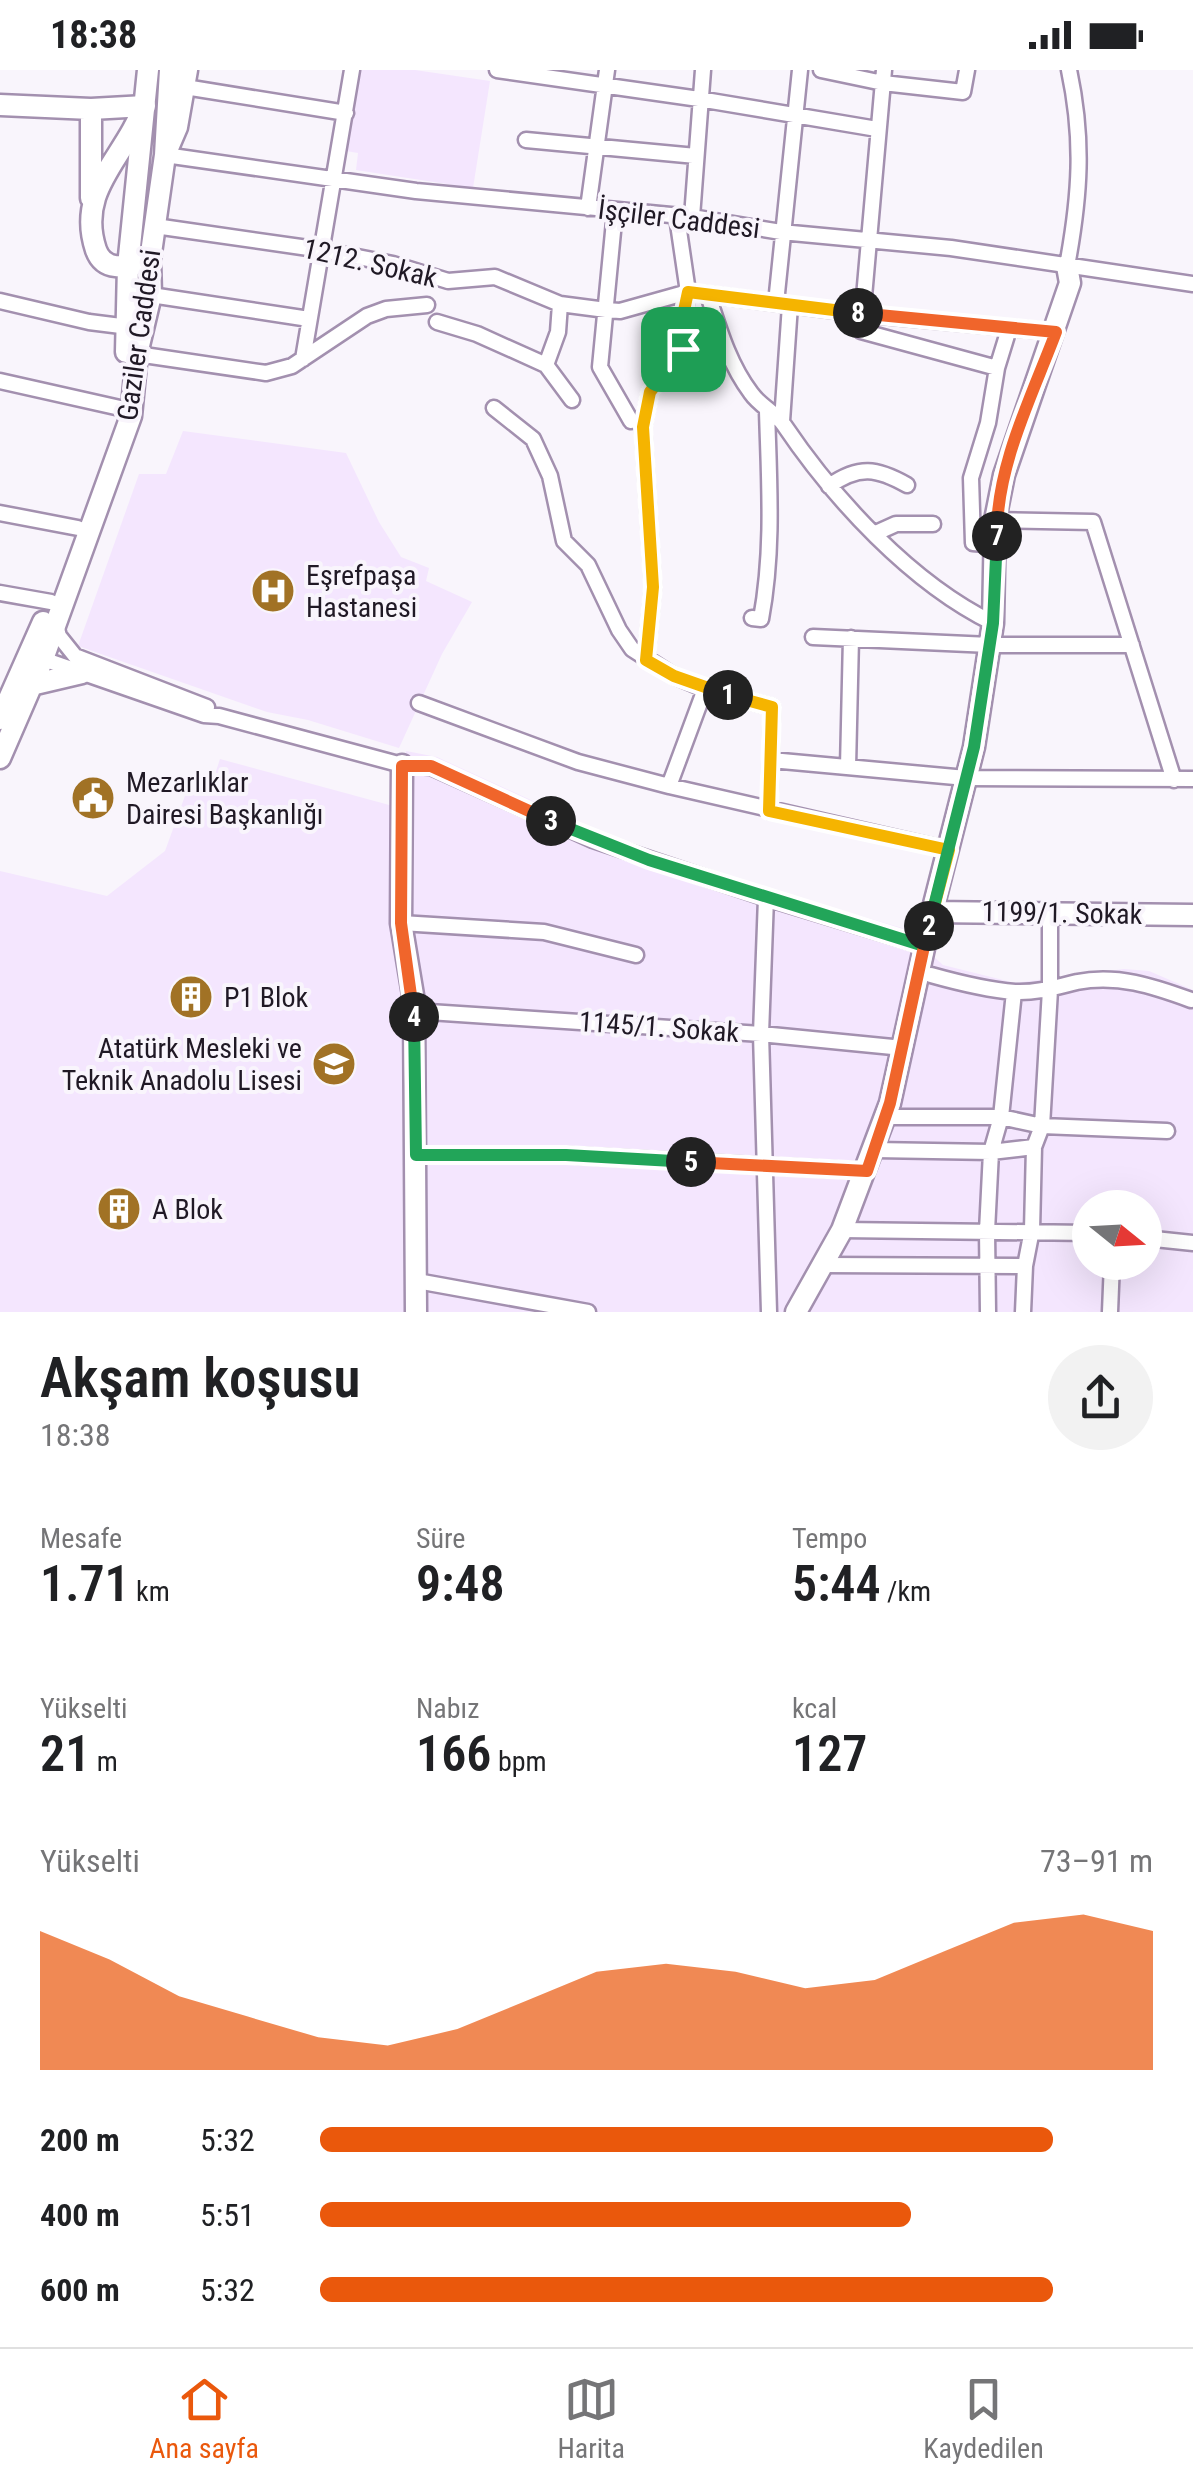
<!DOCTYPE html>
<html lang="tr">
<head>
<meta charset="utf-8">
<style>
	:root { --surface:#fff; --page:#f2f2f2; --text:#202124; --muted:#757577; --line:#e0e0e0; --accent:#ea580c }
	body { margin:0; font-family:"Roboto Condensed",sans-serif; background:var(--page); color:var(--text); height:100vh; display:flex; flex-direction:column; font-size:38px; white-space:nowrap }
	* { box-sizing:border-box; margin:0 }
	p { font-size:32px; color:var(--muted) }
	.icon { flex:none; width:55px; height:55px; fill:none; stroke:currentColor; stroke-width:2; stroke-linecap:round; stroke-linejoin:round }
	.map { position:relative; height:1242px; overflow:hidden }
	.sheet { display:flex; flex-direction:column; background:var(--surface); flex:1 }
	.sheet>* { flex:none }
	.needle { width:65px; rotate:108deg }
	.fabs { position:absolute; left:1072px; top:1120px; display:grid; gap:20px }
	.fabs a { display:grid; place-items:center; width:90px; height:90px; border-radius:50%; background:var(--surface); box-shadow:0 10px 40px #0002; font-size:50px }
	.pin { position:absolute; display:grid; place-items:center; width:85px; height:85px; color:#fff; margin:-42px; border-radius:20px; box-shadow:0 5px 15px #0006 }
	.km { position:absolute; width:50px; height:50px; margin:-25px; border-radius:50%; background:#222; color:#fff; font-size:28px; line-height:50px; text-align:center }
	.round { display:grid; place-items:center; flex:none; width:105px; height:105px; border-radius:52px; background:var(--page) }
	.overview { display:flex; align-items:center; justify-content:space-between; height:170px; padding:0 40px }
	h1 { font-size:55px; font-weight:600; line-height:75px }
	.metrics { display:grid; grid-template-columns:repeat(3,1fr); gap:15px; height:170px; padding:10px 40px }
	.metrics div { display:grid; align-content:center }
	.metrics b { font-size:50px; font-weight:600 }
	.metrics small { font-size:28px; font-weight:400 }
	.metrics p { font-size:28px }
	.chart { height:280px; padding:20px 40px }
	.chart p { display:flex; justify-content:space-between }
	.chart svg { width:100%; height:180px; margin-top:10px; fill:var(--accent); opacity:.7 }
	ul { padding:0 40px; list-style:none; font-size:32px }
	li { display:grid; grid-template-columns:160px 120px 1fr; align-items:center; height:75px }
	li i { height:25px; border-radius:12px; background:var(--accent) }
	.status { display:flex; justify-content:space-between; align-items:center; height:70px; padding:0 50px; background:var(--surface); direction:ltr }
	.status svg { height:28px; fill:currentColor }
	.dock { display:flex; justify-content:space-around; align-items:center; height:140px; border-top:2px solid var(--line); background:var(--surface); font-size:28px; color:var(--muted) }
	.dock a { display:grid; justify-items:center; gap:5px }
	.dock .selected { color:var(--accent) }
	.map>svg:first-child { display:block }
	.built { fill:#f4e6fe; fill-rule:evenodd }
	.lines { fill:none; stroke-linecap:round; stroke-linejoin:round }
	.street-casing { stroke:#a390af; stroke-width:19 }
	.secondary-casing { stroke:#a390af; stroke-width:25 }
	.primary-casing { stroke:#a390af; stroke-width:25 }
	.street { stroke:#fff; stroke-width:14 }
	.secondary { stroke:#fff; stroke-width:20 }
	.primary { stroke:#fff; stroke-width:20 }
	.split-1-casing { stroke:#fff; stroke-width:20 }
	.split-2-casing { stroke:#fff; stroke-width:20 }
	.split-3-casing { stroke:#fff; stroke-width:20 }
	.split-4-casing { stroke:#fff; stroke-width:20 }
	.split-5-casing { stroke:#fff; stroke-width:20 }
	.split-6-casing { stroke:#fff; stroke-width:20 }
	.split-7-casing { stroke:#fff; stroke-width:20 }
	.split-8-casing { stroke:#fff; stroke-width:20 }
	.split-9-casing { stroke:#fff; stroke-width:20 }
	.split-1 { stroke:#f5b400; stroke-width:12 }
	.split-2 { stroke:#f5b400; stroke-width:12 }
	.split-3 { stroke:#22a559; stroke-width:12 }
	.split-4 { stroke:#f0652b; stroke-width:12 }
	.split-5 { stroke:#22a559; stroke-width:12 }
	.split-6 { stroke:#f0652b; stroke-width:12 }
	.split-7 { stroke:#22a559; stroke-width:12 }
	.split-8 { stroke:#f0652b; stroke-width:12 }
	.split-9 { stroke:#f5b400; stroke-width:12 }
	.labels { text-anchor:middle; dominant-baseline:central; stroke-width:8; stroke-linejoin:round; paint-order:stroke }
	.street-label { font-size:28px; fill:#201925; stroke:#f9f5fc }
	.poi-label { font-size:28px; fill:#201925; stroke:#f9f5fc; text-anchor:start }
</style>
</head>
<body>
<div class="status"><b>18:38</b><svg viewBox="0 0 49 12"><path d="M0 12V9h3v3zM5 12V6h3v6zM10 12V3h3v9zM15 12V0h3v12zM26 1h20v11H26zM47 4h2v5h-2z"/></svg></div>
<div class="map">
<svg width="1193" height="1242" viewBox="0 0 1193 1242">
	<rect width="100%" height="100%" fill="#f9f5fc"/>
	<path class="built" d="M359 0H415L490 11 473 118 356 100 358 83 346 81Z
		M183 361 346 383 379 452 401 487 429 498 426 511 472 532 442 584 399 678 308 650 267 642 78 576 139 404H166Z
		M406 681 437 687 646 783 902 858 943 895 1015 913 1124 899 1149 901 1193 920V1242H0V801L107 826 165 781 194 701 214 707 220 689 393 736ZM1090 1138H1145V1192H1090Z"/>
	<g class="lines">
		<defs>
			<path id="street" d="M497 0 699 29 877 59
				M821 0 883 13 963 22 967 0
				M884 0 861 261 997 298
				M185 17 346 43
				M526 70 696 86
				M165 85 416 121 692 147 781 162 951 178 1193 214
				M588 138 607 0
				M615 141 600 297 631 351
				M692 147 703 0
				M155 156 322 180 393 194 448 211 495 207 560 234 606 240 620 241 688 222 861 244 1055 262
				M1067 196C1080 126 1084 70 1069 0
				M151 225 309 249
				M708 225C719 259 729 294 751 323 760 336 776 343 784 355 834 429 911 513 993 553
				M0 231 89 252 129 257
				M776 233 800 0
				M560 234 558 262 546 295 572 330
				M437 252 477 264 546 295
				M137 284 266 303 292 296 367 246 386 239 427 235
				M303 289 352 0
				M0 311 120 338
				M494 338 533 369 550 406 564 471 588 495 619 560 632 579 674 606 705 619 669 716 949 780
				M782 351 790 235
				M829 416C859 395 877 398 907 415
				M0 443 78 458
				M995 450 1093 452 1174 710
				M876 463 896 454H933
				M996 475 973 473 971 408 988 353 997 298 1009 259
				M0 523 51 532
				M752 548 761 549C774 479 769 411 767 341
				M56 555 59 566 75 586 207 637
				M813 567 990 575H1132
				M41 585 43 589 204 645 219 646 402 695 431 697 593 770 766 828 924 876
				M646 590 653 517 643 357 650 322 683 279V250L688 222 677 147
				M705 619 772 637 769 741
				M419 633 578 692 669 716
				M771 690 966 708 1193 709
				M848 697 851 568
				M766 828 761 964 769 1242
				M401 853 544 862 636 885
				M931 905C956 912 989 920 1015 922 1037 923 1056 917 1077 912 1117 904 1153 916 1191 930
				M414 941 761 964 903 978
				M886 1047H1001L1042 1056 1167 1061
				M875 1080 991 1082 1034 1077
				M415 1085H566L867 1101
				M842 1160 1090 1163
				M1145 1168 1193 1173
				M825 1195 1025 1196
				M417 1211 588 1242
				M988 1242 987 1161 991 1082 1001 1047 1014 922
				M1023 1242 1025 1196 1032 1160 1034 1077 1042 1056 1050 920V843
				M1110 1242 1112 1192"/>
			<path id="secondary" d="M0 35 91 39
				M168 78 177 57 187 0
				M91 128V39L145 36
				M143 192C125 197 104 202 96 180 75 118 128 86 144 34
				M402 695 401 853 414 931 416 1242
				M932 842 1193 845
				M796 1242 842 1160 890 1033 932 842 974 677 993 553 995 450 1004 405 1070 213 1067 196"/>
			<path id="primary" d="M126 282 128 196 148 0
				M31 615 82 603
				M0 649 43 552
				M0 688 43 589 131 346 137 284 151 225 150 190 165 85 170 0"/>
		</defs>
		<use href="#street" class="street-casing"/>
		<use href="#secondary" class="secondary-casing"/>
		<use href="#primary" class="primary-casing"/>
		<use href="#street" class="street"/>
		<use href="#secondary" class="secondary"/>
		<use href="#primary" class="primary"/>
	</g>
	<g class="lines">
		<defs>
			<path id="split-1" d="M683 279 650 322 643 357 653 517 646 590 674 606 728 625"/>
			<path id="split-2" d="M728 625 772 637 769 741 949 780 929 856"/>
			<path id="split-3" d="M551 751 649 790 924 876 929 856"/>
			<path id="split-4" d="M414 947 401 853 402 696H431L551 751"/>
			<path id="split-5" d="M414 947 416 1085H566L691 1092"/>
			<path id="split-6" d="M691 1092 867 1101 890 1033 925 872"/>
			<path id="split-7" d="M925 872 974 677 993 553 997 466"/>
			<path id="split-8" d="M858 243 1056 262C1032 326 996 396 997 466"/>
			<path id="split-9" d="M683 279 682 250 688 222 858 243"/>
		</defs>
		<use href="#split-1" class="split-1-casing"/>
		<use href="#split-2" class="split-2-casing"/>
		<use href="#split-3" class="split-3-casing"/>
		<use href="#split-4" class="split-4-casing"/>
		<use href="#split-5" class="split-5-casing"/>
		<use href="#split-6" class="split-6-casing"/>
		<use href="#split-7" class="split-7-casing"/>
		<use href="#split-8" class="split-8-casing"/>
		<use href="#split-9" class="split-9-casing"/>
		<use href="#split-1" class="split-1"/>
		<use href="#split-2" class="split-2"/>
		<use href="#split-3" class="split-3"/>
		<use href="#split-4" class="split-4"/>
		<use href="#split-5" class="split-5"/>
		<use href="#split-6" class="split-6"/>
		<use href="#split-7" class="split-7"/>
		<use href="#split-8" class="split-8"/>
		<use href="#split-9" class="split-9"/>
	</g>
	<defs>
		<symbol id="hospital-disc" viewBox="-11 -11 22 22"><circle r="9.5" fill="#a17225" stroke="#f9f5fc"/><path d="M-5-5h3v3.5h4V-5h3V5h-3V1.5h-4V5h-3Z" fill="#fff"/></symbol>
		<symbol id="civic-disc" viewBox="-11 -11 22 22"><circle r="9.5" fill="#a17225" stroke="#f9f5fc"/><path d="M-.6-6.5H3V-4.5H.6V-3L4-1V1h2V6H-6V1h2V-1L-.6-3ZM-1.2 2.5V6h2.4V2.5Z" fill="#fff"/></symbol>
		<symbol id="building-disc" viewBox="-11 -11 22 22"><circle r="9.5" fill="#a17225" stroke="#f9f5fc"/><path d="M-4-6H4V6H1V3H-1V6H-4ZM-2.5-4.3h1.7v1.8h-1.7ZM.8-4.3h1.7v1.8H.8ZM-2.5-1h1.7V.8h-1.7ZM.8-1h1.7V.8H.8Z" fill="#fff"/></symbol>
		<symbol id="school-disc" viewBox="-11 -11 22 22"><circle r="9.5" fill="#a17225" stroke="#f9f5fc"/><path d="M0-5L7-2L0 1L-7-2ZM-4 1L0 2.5L4 1V4Q0 6-4 4Z" fill="#fff"/></symbol>
	</defs>
	<g fill-rule="evenodd">
		<use href="#hospital-disc" x="248" y="496" width="50" height="50"/>
		<use href="#civic-disc" x="68" y="703" width="50" height="50"/>
		<use href="#building-disc" x="166" y="902" width="50" height="50"/>
		<use href="#school-disc" x="309" y="969" width="50" height="50"/>
		<use href="#building-disc" x="94" y="1114" width="50" height="50"/>
	</g>
	<g class="labels">
		<g class="street-label">
			<text transform="translate(679 149) rotate(7)">İşçiler Caddesi</text>
			<text transform="translate(370 193) rotate(13)">1212. Sokak</text>
			<text transform="translate(139 265) rotate(-82)">Gaziler Caddesi</text>
			<text transform="translate(1062 843) rotate(1)">1199/1. Sokak</text>
			<text transform="translate(659 957) rotate(4)">1145/1. Sokak</text>
		</g>
		<g class="poi-label">
			<text x="306" y="505">Eşrefpaşa<tspan x="306" dy="32">Hastanesi</tspan></text>
			<text x="126" y="712">Mezarlıklar<tspan x="126" dy="32">Dairesi Başkanlığı</tspan></text>
			<text x="224" y="927">P1 Blok</text>
			<text x="302" y="978" text-anchor="end">Atatürk Mesleki ve<tspan x="302" dy="32">Teknik Anadolu Lisesi</tspan></text>
			<text x="152" y="1139">A Blok</text>
		</g>
	</g>
</svg>
<div class="fabs">
<a><svg class="needle" viewBox="-14 -14 28 28"><path d="M0-13l5 13h-10z" fill="#e53935"/><path d="M0 13l5-13h-10z" fill="#757577"/></svg></a>
</div>
<div class="pin" style="left:683px;top:279px;background:#1e9e55"><svg class="icon" aria-label="arrive" viewBox="0 0 24 24"><path d="M6 21V4h12l-3 4 3 4H6"/></svg></div>
<b class="km" style="left:728px;top:625px">1</b>
<b class="km" style="left:929px;top:856px">2</b>
<b class="km" style="left:551px;top:751px">3</b>
<b class="km" style="left:414px;top:947px">4</b>
<b class="km" style="left:691px;top:1092px">5</b>
<b class="km" style="left:997px;top:466px">7</b>
<b class="km" style="left:858px;top:243px">8</b>
</div>
<section class="sheet">
<div class="overview"><div><h1>Akşam koşusu</h1><p>18:38</p></div><a class="round"><svg class="icon" aria-label="share" viewBox="0 0 24 24"><path d="M12 15V3M7 8l5-5 5 5M5 13v7h14v-7"/></svg></a></div>
<div class="metrics">
<div><p>Mesafe</p><b>1.71<small> km</small></b></div>
<div><p>Süre</p><b>9:48</b></div>
<div><p>Tempo</p><b>5:44<small> /km</small></b></div>
</div>
<div class="metrics">
<div><p>Yükselti</p><b>21<small> m</small></b></div>
<div><p>Nabız</p><b>166<small> bpm</small></b></div>
<div><p>kcal</p><b>127</b></div>
</div>
<div class="chart"><p><span>Yükselti</span>73–91 m</p>
<svg viewBox="0 0 160 44" preserveAspectRatio="none"><path d="M0 44V10L10 17L20 26L30 31L40 36L50 38L60 34L70 27L80 20L90 18L100 20L110 24L120 22L130 15L140 8L150 6L160 10V44z"/></svg>
</div>
<ul>
<li><b>200 m</b>5:32<i style="width:88%"></i></li>
<li><b>400 m</b>5:51<i style="width:71%"></i></li>
<li><b>600 m</b>5:32<i style="width:88%"></i></li>
</ul>
</section>
<nav class="dock">
<a class="selected"><svg class="icon" aria-label="home" viewBox="0 0 24 24"><path d="M3 11l9-7 9 7M6 9v11h12V9"/></svg>Ana sayfa</a>
<a><svg class="icon" aria-label="map" viewBox="0 0 24 24"><path d="M3 6l6-2 6 2 6-2v14l-6 2-6-2-6 2zM9 4v14M15 6v14"/></svg>Harita</a>
<a><svg class="icon" aria-label="saved" viewBox="0 0 24 24"><path d="M7 4h10v16l-5-4-5 4z"/></svg>Kaydedilen</a>
</nav>
</body>
</html>
